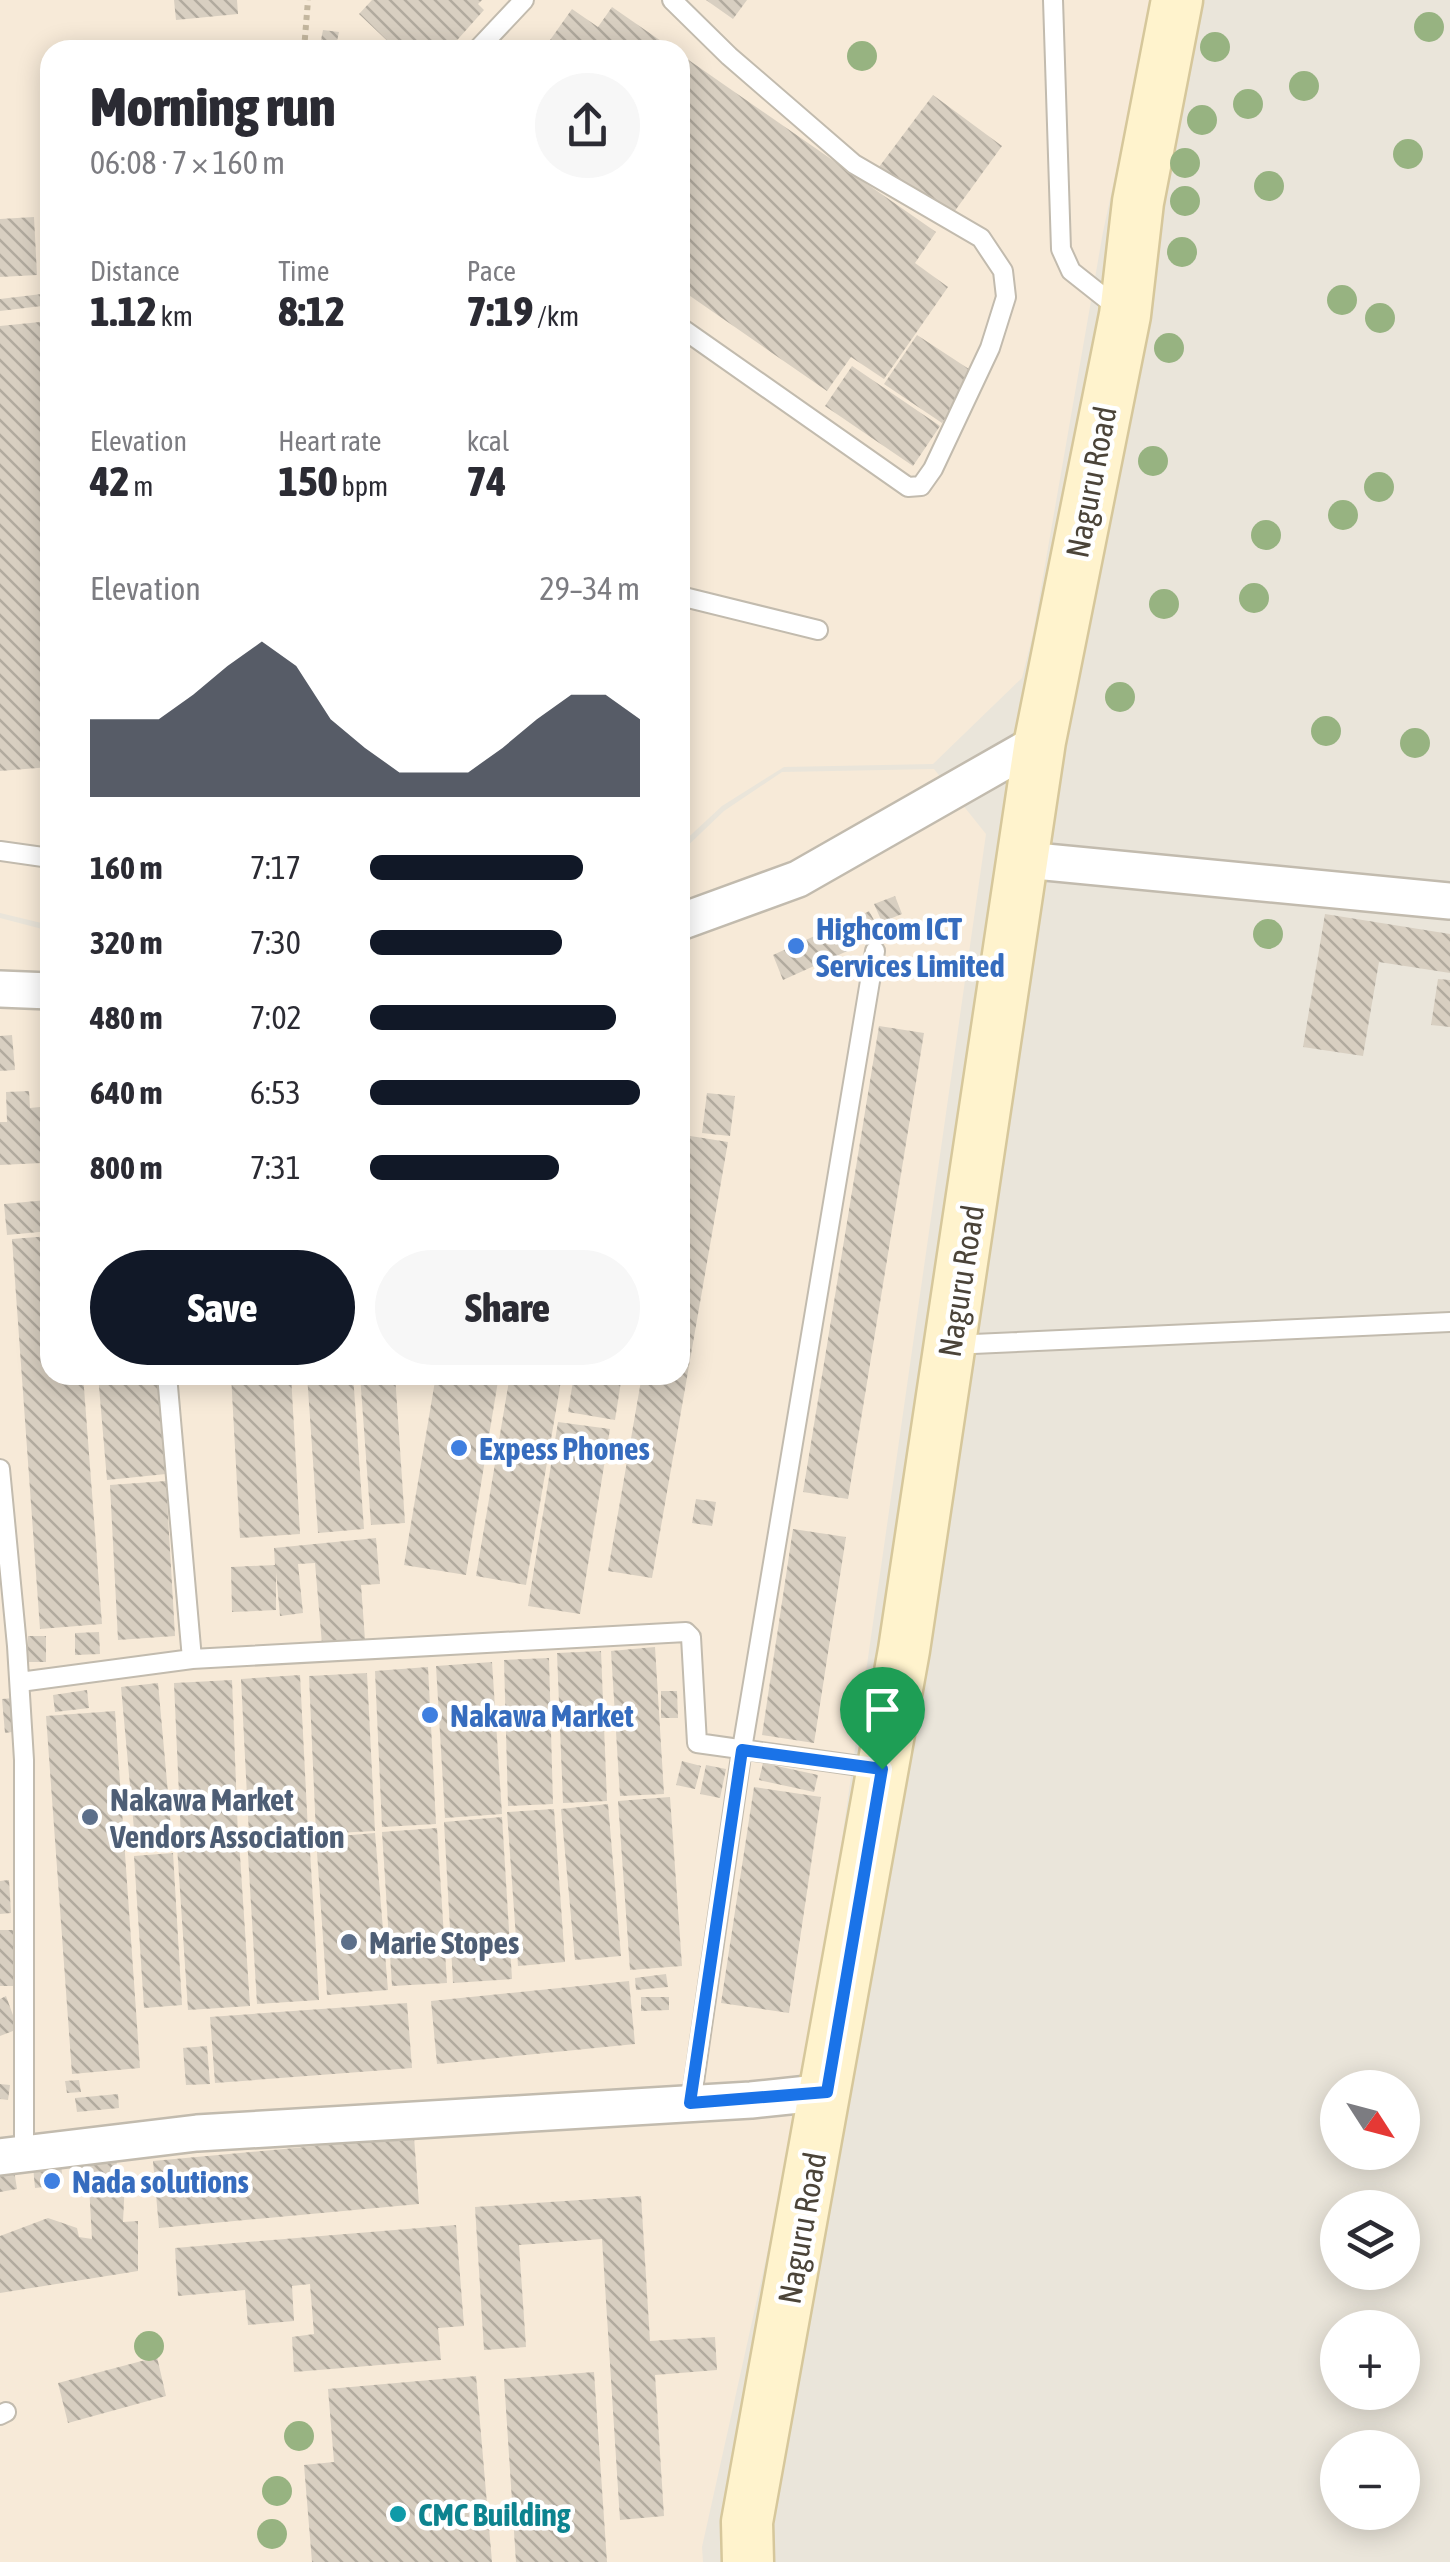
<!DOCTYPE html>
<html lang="en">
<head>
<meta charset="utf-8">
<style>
	:root { --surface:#fff; --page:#f7f7f7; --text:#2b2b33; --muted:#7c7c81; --accent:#111827 }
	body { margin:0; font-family:"Asap Condensed",sans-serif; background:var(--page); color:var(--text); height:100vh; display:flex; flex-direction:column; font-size:38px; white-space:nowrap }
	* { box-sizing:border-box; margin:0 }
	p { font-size:32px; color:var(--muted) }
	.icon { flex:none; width:55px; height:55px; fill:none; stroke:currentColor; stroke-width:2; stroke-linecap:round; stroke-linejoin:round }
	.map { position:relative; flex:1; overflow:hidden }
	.details { position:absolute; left:40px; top:40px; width:650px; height:1345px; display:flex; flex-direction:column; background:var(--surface); border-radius:30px; box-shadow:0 5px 25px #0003 }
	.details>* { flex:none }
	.needle { width:65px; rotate:126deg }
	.buttons { position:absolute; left:1320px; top:2070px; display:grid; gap:20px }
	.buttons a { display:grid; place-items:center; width:100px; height:100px; border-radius:50%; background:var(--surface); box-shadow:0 5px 25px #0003; font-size:50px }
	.pin { position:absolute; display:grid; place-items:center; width:85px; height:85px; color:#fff; margin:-102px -42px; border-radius:50% 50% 50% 0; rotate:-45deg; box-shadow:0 0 10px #0007 }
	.pin .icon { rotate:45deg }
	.round { display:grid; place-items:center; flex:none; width:105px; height:105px; border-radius:52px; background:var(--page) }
	.overview { display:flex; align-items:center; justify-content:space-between; height:170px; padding:0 50px }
	h1 { font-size:55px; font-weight:800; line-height:75px }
	.metrics { display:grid; grid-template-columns:repeat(3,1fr); gap:15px; height:170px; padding:10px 50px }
	.metrics div { display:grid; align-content:center }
	.metrics b { font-size:42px; font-weight:800 }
	.metrics small { font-size:28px; font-weight:400 }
	.metrics p { font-size:28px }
	.chart { height:280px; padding:20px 50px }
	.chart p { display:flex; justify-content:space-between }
	.chart svg { width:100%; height:180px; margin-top:10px; fill:var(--accent); opacity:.7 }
	.primary-button { display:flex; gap:20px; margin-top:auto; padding:20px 50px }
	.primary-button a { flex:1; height:115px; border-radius:60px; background:var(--accent); color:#fff; font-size:40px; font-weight:800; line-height:115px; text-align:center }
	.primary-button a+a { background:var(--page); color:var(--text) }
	ul { padding:0 50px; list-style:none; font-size:32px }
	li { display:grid; grid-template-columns:160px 120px 1fr; align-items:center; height:75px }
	li i { height:25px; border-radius:12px; background:var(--accent) }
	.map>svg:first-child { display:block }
	.residential { fill:#eae5da; fill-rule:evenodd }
	.commercial { fill:#f7ead8; fill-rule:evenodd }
	.building { fill:url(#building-back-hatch) }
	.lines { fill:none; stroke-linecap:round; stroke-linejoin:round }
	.lane-casing { stroke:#c2bbae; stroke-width:22 }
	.street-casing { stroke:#c2bbae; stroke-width:40 }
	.secondary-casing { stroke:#d6c79b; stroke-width:55 }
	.path { stroke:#c4b79f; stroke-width:6; stroke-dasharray:5 5; stroke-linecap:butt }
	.lane { stroke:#fff; stroke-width:18 }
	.street { stroke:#fff; stroke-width:35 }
	.secondary { stroke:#fff3cd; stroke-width:50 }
	.tree { fill:#97b381 }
	.route-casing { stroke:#fff; stroke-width:20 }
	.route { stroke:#1a73e8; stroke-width:12 }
	.shop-dot { fill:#3f7fe0; stroke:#fff; stroke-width:4 }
	.service-dot { fill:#5c6f8a; stroke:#fff; stroke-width:4 }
	.culture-dot { fill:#0f9aa8; stroke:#fff; stroke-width:4 }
	.labels { text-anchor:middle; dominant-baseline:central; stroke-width:9; stroke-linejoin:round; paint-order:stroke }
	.street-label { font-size:32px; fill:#4b4439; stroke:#fff }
	.shop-label { font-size:32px; font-weight:bold; fill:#366cbe; stroke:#fff; text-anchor:start }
	.service-label { font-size:32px; font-weight:bold; fill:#4e5e75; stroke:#fff; text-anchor:start }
	.culture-label { font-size:32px; font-weight:bold; fill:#0d838f; stroke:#fff; text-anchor:start }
</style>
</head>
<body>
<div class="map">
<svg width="1450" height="2562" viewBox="0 0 1450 2562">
	<defs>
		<pattern id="building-back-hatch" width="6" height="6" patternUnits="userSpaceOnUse" patternTransform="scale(2.5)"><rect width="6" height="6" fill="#d8cfc1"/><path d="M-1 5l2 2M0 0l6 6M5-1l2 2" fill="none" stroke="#b1aa9e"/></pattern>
	</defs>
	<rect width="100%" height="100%" fill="#f6f3ec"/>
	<path class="residential" d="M0 0H1450V2562H0ZM50 50H680V1375H50ZM1338 2088H1402V2152H1338ZM1338 2208H1402V2272H1338ZM1338 2328H1402V2392H1338ZM1338 2448H1402V2512H1338Z"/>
	<path class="commercial" d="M0 0H1153L1103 232 1033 634 1022 678 933 764 784 767 722 806 680 845V50H50V925L0 913Z
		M934 769 986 834 811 2056 702 2547 703 2562H0V918L50 931V1375H680V853L724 811 782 772ZM426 2104 120 2129 160 2119Z"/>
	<path class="building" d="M174 0H237L238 14 176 20Z
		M372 0H482L478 4 484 10 451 47 445 41 437 50H397L359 14Z
		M706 0H747L733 19Z
		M612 7 674 50H543L572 9 598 27Z
		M323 30 339 32 335 50H319Z
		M680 54 936 232 915 263 948 287 884 379 851 357 827 391 680 289Z
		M933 95 1002 146 949 219 879 167Z
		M34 217 37 275 0 277V219Z
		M50 293V305L0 311V299Z
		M50 321V767L0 771V326Z
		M917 335 975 373 942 423 884 384Z
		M852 366 940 426 913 466 825 406Z
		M895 896 902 914 882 922 874 904Z
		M869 911 879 929 865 938 854 920Z
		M1325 914 1450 934V973L1379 962 1363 1056 1303 1047Z
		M843 923 854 948 783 980 773 955Z
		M1438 979 1450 980V1027L1431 1025Z
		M685 1023 690 1049 680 1052V1024Z
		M879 1026 924 1033 848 1499 803 1492Z
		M12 1035 15 1070 0 1071V1036Z
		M683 1063 689 1092 680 1094V1064Z
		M29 1091 30 1108 40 1107 42 1163 0 1165V1122H7L6 1092Z
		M707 1093 735 1096 730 1136 702 1133Z
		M684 1135 728 1142 652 1578 608 1571 642 1375H680V1156Z
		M47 1200 50 1231 7 1235 4 1204Z
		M50 1236V1375H83L102 1624 40 1629 12 1239Z
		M98 1375H158L166 1474 107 1480Z
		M231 1375H291L300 1534 240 1538Z
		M307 1375H353L364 1529 318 1533Z
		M360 1375H395L405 1523 371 1525Z
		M436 1375H499L466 1575 404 1565Z
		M510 1375H562L526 1585 476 1576Z
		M574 1375H622L615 1420 568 1412Z
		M558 1422 610 1429 580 1614 528 1606Z
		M166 1481 175 1636 118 1640 110 1485Z
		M696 1499 716 1502 712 1526 692 1523Z
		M793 1529 846 1537 814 1743 762 1735Z
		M376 1538 380 1584 361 1585 365 1640 322 1644 315 1563 298 1564 303 1613 280 1616 276 1572V1610L232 1612 231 1567 275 1565 274 1548Z
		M99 1632 100 1654 75 1655V1633Z
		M28 1636H46V1662H28Z
		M655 1647 664 1794 620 1796 611 1651Z
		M601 1651 607 1801 563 1803 557 1653Z
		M549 1658 553 1804 508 1806 504 1660Z
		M492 1662 502 1814 445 1818 436 1666Z
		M428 1667 436 1824 382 1827 375 1671Z
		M367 1673 375 1831 316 1834 309 1676Z
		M300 1675 308 1831 249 1835 241 1679Z
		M232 1680 238 1836 181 1839 174 1683Z
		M158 1683 173 1848 136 1851 121 1687Z
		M87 1690 89 1708 55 1712 53 1695Z
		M661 1691H677L678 1718H661Z
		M14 1698 18 1731 5 1733 2 1699Z
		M115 1711 140 2068 72 2074 46 1716Z
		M682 1761 701 1766 695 1789 676 1785Z
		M763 1763 818 1775 814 1792 759 1780Z
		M706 1765 726 1769 720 1798 700 1794Z
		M754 1787 821 1797 789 2013 721 2003Z
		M670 1797 682 1966 630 1970 618 1801Z
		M608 1804 621 1956 575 1960 561 1809Z
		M554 1809 565 1962 518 1966 507 1812Z
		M502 1817 512 1979 453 1983 444 1822Z
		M437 1828 447 1983 392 1986 382 1832Z
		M375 1833 388 1990 327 1995 316 1838Z
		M309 1834 319 2000 257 2004 247 1838Z
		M239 1841 250 2006 188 2010 177 1846Z
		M173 1853 182 2005 144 2008 134 1856Z
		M9 1880 11 1913 0 1914V1881Z
		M0 1930H16L13 1986H0Z
		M666 1974 668 1987 636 1990 635 1978Z
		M629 1981 635 2044 437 2064 431 2001Z
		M6 1996 18 2029 0 2036V1999Z
		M641 1997H669V2010L641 2011Z
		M407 2003 412 2068 215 2083 210 2017Z
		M207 2046 210 2084 186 2085 183 2048Z
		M79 2080 81 2092 67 2093 65 2081Z
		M0 2084 10 2085 8 2100 0 2099Z
		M118 2094 119 2108 77 2112 75 2098Z
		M414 2137 419 2204 159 2228 153 2161Z
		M116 2157 118 2175 83 2180 81 2162Z
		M61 2163 63 2185 35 2188 33 2166Z
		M14 2170 17 2189 0 2192V2173Z
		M125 2180 123 2222 138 2221V2271L0 2293V2236L48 2218 77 2228 79 2237 92 2239 89 2185Z
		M641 2196 650 2341 715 2337 717 2370 655 2375 664 2516 620 2520 602 2239 519 2245 526 2347 484 2350 475 2207Z
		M456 2225 464 2326 438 2328 441 2360 294 2372 292 2337 314 2334 310 2284 292 2286 294 2321 248 2325 245 2290 178 2296 175 2248Z
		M157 2357 166 2396 68 2423 58 2383Z
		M594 2372 607 2562H516L504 2379Z
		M476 2376 492 2562H312L304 2465 334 2462 328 2389Z"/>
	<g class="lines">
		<defs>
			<path id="lane" d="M672 0 729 56 854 164 981 238 1003 271 1006 297 990 348 933 469 921 486 908 487 680 327
				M1053 0 1061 249 1071 271 1119 309
				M477 50 524 0
				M680 596 818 630
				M0 851 50 858
				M951 1345 1450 1322
				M0 1469 17 1646 24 1760V2152
				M192 1659 686 1632 691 1637 697 1743 881 1769
				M20 1682 192 1659 167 1375
				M691 2103 742 1749 875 951
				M0 2415 6 2412"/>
			<path id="street" d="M1025 860 1450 901
				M680 922 798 879 1040 741
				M0 989 50 991
				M0 2157 197 2133 751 2100 827 2092"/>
			<path id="secondary" d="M748 2562 747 2522 904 1650 1040 741 1125 315 1138 202 1177 0"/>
		</defs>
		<use href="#lane" class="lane-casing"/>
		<use href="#street" class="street-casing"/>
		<use href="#secondary" class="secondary-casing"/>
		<path class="path" d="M304 50 308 0"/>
		<use href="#lane" class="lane"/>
		<use href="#street" class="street"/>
		<use href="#secondary" class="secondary"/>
	</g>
	<g class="tree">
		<circle cx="1429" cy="27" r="15"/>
		<circle cx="1215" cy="47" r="15"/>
		<circle cx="862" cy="56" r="15"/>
		<circle cx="1304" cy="86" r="15"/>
		<circle cx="1248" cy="104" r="15"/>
		<circle cx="1202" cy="120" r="15"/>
		<circle cx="1408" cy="154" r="15"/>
		<circle cx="1185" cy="163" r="15"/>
		<circle cx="1269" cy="186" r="15"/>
		<circle cx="1185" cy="201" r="15"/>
		<circle cx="1182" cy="252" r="15"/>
		<circle cx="1342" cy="300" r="15"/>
		<circle cx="1380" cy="318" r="15"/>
		<circle cx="1169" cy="348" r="15"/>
		<circle cx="1153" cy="461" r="15"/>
		<circle cx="1379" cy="487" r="15"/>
		<circle cx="1343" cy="515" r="15"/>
		<circle cx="1266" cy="535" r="15"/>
		<circle cx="1254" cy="598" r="15"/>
		<circle cx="1164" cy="604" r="15"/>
		<circle cx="1120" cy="697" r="15"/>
		<circle cx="1326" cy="731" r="15"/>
		<circle cx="1415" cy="743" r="15"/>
		<circle cx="1268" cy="934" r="15"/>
		<circle cx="149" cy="2346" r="15"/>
		<circle cx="299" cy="2436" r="15"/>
		<circle cx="277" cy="2491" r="15"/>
		<circle cx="272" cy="2534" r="15"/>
	</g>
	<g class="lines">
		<defs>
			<path id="route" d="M742 1750 882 1769 827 2092 690 2103Z"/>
		</defs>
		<use href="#route" class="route-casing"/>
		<use href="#route" class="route"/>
	</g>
	<g class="shop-dot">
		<circle cx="796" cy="946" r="10"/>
		<circle cx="459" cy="1448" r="10"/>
		<circle cx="430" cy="1715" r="10"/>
		<circle cx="52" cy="2181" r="10"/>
	</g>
	<g class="service-dot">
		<circle cx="90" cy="1817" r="10"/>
		<circle cx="349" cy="1942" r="10"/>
	</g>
	<circle class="culture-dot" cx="398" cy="2514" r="10"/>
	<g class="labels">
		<g class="street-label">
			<text transform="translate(1091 482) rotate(-79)">Naguru Road</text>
			<text transform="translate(961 1281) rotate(-81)">Naguru Road</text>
			<text transform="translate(802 2228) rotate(-80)">Naguru Road</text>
		</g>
		<g class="shop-label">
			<text x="816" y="928">Highcom ICT<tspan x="816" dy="37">Services Limited</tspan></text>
			<text x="479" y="1448">Expess Phones</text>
			<text x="450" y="1715">Nakawa Market</text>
			<text x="72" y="2181">Nada solutions</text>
		</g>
		<g class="service-label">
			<text x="110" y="1799">Nakawa Market<tspan x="110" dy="37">Vendors Association</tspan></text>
			<text x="369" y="1942">Marie Stopes</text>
		</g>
		<g class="culture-label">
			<text x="418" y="2514">CMC Building</text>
		</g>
	</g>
</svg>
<div class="buttons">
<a><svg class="needle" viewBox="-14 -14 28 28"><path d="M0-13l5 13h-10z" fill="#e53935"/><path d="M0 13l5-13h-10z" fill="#7c7c81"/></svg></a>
<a><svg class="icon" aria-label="layers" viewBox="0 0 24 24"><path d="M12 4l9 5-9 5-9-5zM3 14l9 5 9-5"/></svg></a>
<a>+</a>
<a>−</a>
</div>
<div class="pin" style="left:882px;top:1769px;background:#1e9e55"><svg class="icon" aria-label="arrive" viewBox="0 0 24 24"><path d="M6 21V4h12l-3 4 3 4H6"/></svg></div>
<section class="details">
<div class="overview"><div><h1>Morning run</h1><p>06:08 · 7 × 160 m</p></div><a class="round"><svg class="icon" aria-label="share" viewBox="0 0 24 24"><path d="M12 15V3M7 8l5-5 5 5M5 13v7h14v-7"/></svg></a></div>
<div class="metrics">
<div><p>Distance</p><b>1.12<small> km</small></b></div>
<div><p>Time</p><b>8:12</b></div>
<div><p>Pace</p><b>7:19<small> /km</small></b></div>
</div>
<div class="metrics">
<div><p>Elevation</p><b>42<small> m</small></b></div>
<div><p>Heart rate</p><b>150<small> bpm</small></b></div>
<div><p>kcal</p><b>74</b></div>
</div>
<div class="chart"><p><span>Elevation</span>29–34 m</p>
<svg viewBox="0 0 160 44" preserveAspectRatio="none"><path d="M0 44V25L10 25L20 25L30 19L40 12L50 6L60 12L70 25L80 32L90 38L100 38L110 38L120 32L130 25L140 19L150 19L160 25V44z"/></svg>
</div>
<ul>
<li><b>160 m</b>7:17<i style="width:79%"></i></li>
<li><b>320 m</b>7:30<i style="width:71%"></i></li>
<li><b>480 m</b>7:02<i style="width:91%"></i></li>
<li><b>640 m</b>6:53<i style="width:100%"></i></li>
<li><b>800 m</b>7:31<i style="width:70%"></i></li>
</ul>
<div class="primary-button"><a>Save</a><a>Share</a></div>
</section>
</div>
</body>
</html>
